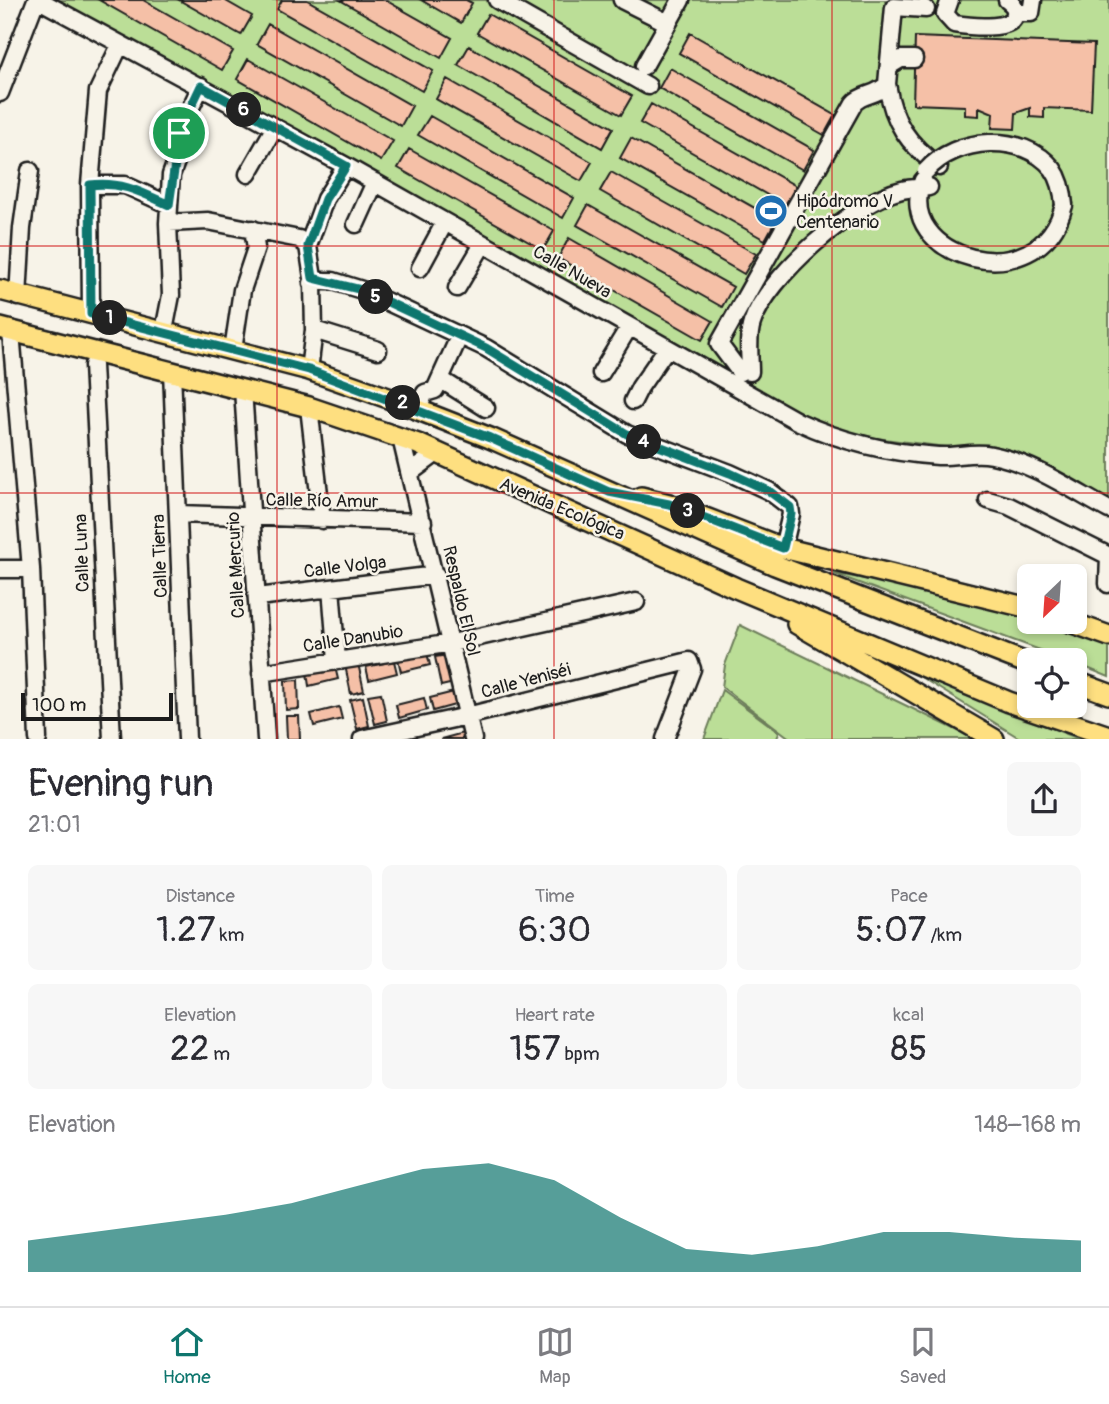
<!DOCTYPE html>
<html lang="en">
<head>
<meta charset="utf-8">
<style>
	:root { --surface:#fff; --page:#f7f7f7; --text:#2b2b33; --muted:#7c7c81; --line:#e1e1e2; --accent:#0f766e }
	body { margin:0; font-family:Pangolin,sans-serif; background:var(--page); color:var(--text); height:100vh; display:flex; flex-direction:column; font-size:26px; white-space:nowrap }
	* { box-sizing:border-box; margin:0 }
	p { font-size:23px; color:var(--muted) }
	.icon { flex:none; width:38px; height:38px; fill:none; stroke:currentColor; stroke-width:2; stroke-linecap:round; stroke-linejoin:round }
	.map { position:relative; height:739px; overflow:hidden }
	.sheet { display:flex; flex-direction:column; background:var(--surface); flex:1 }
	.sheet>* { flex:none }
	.needle { width:46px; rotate:205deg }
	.fabs { position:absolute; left:1017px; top:564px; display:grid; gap:14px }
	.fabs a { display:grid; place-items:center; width:70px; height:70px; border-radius:10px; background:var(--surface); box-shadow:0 4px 10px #0003; font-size:35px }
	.scale { position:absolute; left:21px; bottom:18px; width:152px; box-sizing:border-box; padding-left:7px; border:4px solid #1c1c1c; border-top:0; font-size:19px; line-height:24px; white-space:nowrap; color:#1c1c1c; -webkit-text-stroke:5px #f7f3e8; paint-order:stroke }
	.pin { position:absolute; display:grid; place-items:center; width:60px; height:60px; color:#fff; margin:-30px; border:4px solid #fff; border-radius:50%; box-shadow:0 2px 7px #0007 }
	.km { position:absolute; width:35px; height:35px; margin:-18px; border-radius:50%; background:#222; color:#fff; font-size:19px; line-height:35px; text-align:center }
	.round { display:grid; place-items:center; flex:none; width:74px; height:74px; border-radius:10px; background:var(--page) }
	.summary { display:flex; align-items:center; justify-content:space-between; height:119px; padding:0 28px }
	h1 { font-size:38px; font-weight:600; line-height:52px }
	.figures { display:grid; grid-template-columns:repeat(3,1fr); gap:10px; height:119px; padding:7px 28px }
	.figures div { display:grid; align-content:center; border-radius:10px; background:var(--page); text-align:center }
	.figures b { font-size:35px; font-weight:600 }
	.figures small { font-size:19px; font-weight:400 }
	.figures p { font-size:19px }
	.chart { height:196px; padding:14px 28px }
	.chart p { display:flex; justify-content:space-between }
	.chart svg { width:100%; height:126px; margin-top:7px; fill:var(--accent); opacity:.7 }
	.dock { display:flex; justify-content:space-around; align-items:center; height:98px; border-top:2px solid var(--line); background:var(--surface); font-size:19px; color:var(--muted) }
	.dock a { display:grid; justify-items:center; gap:4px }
	.dock .selected { color:var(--accent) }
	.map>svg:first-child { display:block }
	.green { fill:#bbde97; stroke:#6c7d5a; stroke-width:2 }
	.building { fill:#f5c0a7; stroke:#1c1c1c; stroke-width:2 }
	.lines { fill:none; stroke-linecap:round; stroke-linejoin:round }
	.minor-casing { stroke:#1c1c1c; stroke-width:21 }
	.major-casing { stroke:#1c1c1c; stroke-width:24 }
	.minor { stroke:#f7f3e8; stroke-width:16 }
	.major { stroke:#fedf80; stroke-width:19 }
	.minor-bridge-casing { stroke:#1c1c1c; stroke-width:21; stroke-linecap:butt }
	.minor-bridge { stroke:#f7f3e8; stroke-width:16 }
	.route-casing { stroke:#fff; stroke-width:14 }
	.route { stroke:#0f766e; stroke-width:9 }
	.grid { fill:none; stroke:#d62828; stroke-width:2; stroke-opacity:0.55 }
	.labels { text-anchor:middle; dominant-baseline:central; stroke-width:5; stroke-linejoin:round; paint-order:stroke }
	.poi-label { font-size:18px; fill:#1c1c1c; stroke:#f7f3e8; text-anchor:start }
	.street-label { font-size:18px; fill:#1c1c1c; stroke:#f7f3e8 }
</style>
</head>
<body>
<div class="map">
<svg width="1109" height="739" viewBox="0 0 1109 739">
	<rect width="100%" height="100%" fill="#f7f3e8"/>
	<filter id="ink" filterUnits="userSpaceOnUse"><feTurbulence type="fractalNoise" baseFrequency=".0143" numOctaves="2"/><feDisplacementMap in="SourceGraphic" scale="14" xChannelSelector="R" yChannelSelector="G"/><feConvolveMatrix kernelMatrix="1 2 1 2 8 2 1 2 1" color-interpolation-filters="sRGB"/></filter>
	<g filter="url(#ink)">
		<path class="green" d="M52 0H1109V503L982 447H946L860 436 813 423Z
			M832 573 974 599 1029 615V621H1047L1109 644V677L1075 663 1074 660H1067Z
			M740 625 975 739H791L722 687 725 665Z
			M919 676 1064 733 1080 739H1021Z
			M722 690 779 732 777 739H704Z"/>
		<path class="building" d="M99 0H143L233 51 222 70Z
			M179 0H224L252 16 241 35Z
			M282 0H307L433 71 422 91 277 9Z
			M340 0H385L452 38 441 58Z
			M421 0H466L472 3 461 23Z
			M488 14 632 96 621 115 477 33Z
			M268 24 412 106 401 126 257 44Z
			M690 33 835 115 824 135 679 53Z
			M915 37 1094 44 1091 110 1044 108V118L1030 117V108L1016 113 1015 129 992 128 993 113 979 107V116L965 115V106L913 104Z
			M469 46 613 128 602 148 458 65Z
			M248 59 393 141 381 161 237 79Z
			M670 68 814 150 803 170 659 88Z
			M447 79 592 162 581 181 436 99Z
			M651 104 796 186 785 205 640 123Z
			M430 116 574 198 563 218 418 135Z
			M631 138 776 220 765 240 620 158Z
			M409 149 554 231 543 250 398 168Z
			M611 172 756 254 744 274 600 191Z
			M588 205 733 287 722 307 577 225Z
			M569 238 713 321 702 340 558 258Z
			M427 653 430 665 401 672 398 659Z
			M448 655 454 683 441 686 435 657Z
			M394 661 397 673 369 680 366 667Z
			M358 663 364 691 351 694 345 665Z
			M335 667 338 679 309 686 307 673Z
			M298 680 299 709 286 710 285 681Z
			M458 691 462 703 433 711 430 698Z
			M381 693 387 721 375 724 368 695Z
			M363 697 369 726 357 729 350 700Z
			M424 698 427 710 399 718 396 705Z
			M339 707 342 719 314 726 311 714Z
			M286 716H299L300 739H287Z
			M463 733 464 739H441Z"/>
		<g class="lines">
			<defs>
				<path id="minor" d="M39 0 346 166 797 421C840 441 890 453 938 456 956 457 974 451 992 455 1033 463 1072 490 1109 510
					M497 0 648 86
					M622 0 668 23
					M950 0 945 14 954 24C967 26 1013 32 1015 14 1016 7 1012 4 1007 0
					M1015 13H1031L1033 0
					M891 65 901 59H914
					M644 66 681 0
					M887 84C893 123 908 144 939 167
					M0 93 36 0
					M248 174 275 127
					M923 180C890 257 1040 302 1064 205
					M90 185H125L169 205
					M168 223 208 221 299 239 308 246 313 278 318 281 312 283
					M356 224 375 182
					M308 246 325 199 346 166
					M420 268 445 222
					M318 281H333L362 290 486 348 627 434 730 473 769 491 790 507 791 514 783 548
					M457 288 483 244
					M18 297 22 228 30 171
					M91 314 90 185 98 91 120 45
					M314 330 378 350
					M164 331 171 295 168 223 171 175 177 159 180 130 201 86
					M11 332 31 569 38 739
					M233 350 242 290 256 248 253 229
					M93 365 112 739
					M309 370 314 330 313 285
					M172 371 187 739
					M740 372 719 344 854 103C863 93 877 96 887 84L894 7 926 9
					M750 372C750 357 747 337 752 323 767 277 854 201 902 190 910 188 920 188 929 187
					M601 373 629 327
					M440 379 486 408
					M243 389 266 739
					M633 401 640 387 667 348
					M309 407 322 520
					M418 409 425 393 435 390 459 337
					M401 438 473 739
					M411 472 438 452
					M988 500 1009 506 1109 556
					M178 514 423 522
					M0 569H31
					M1108 584 1109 556
					M331 588 337 661
					M258 597 436 575
					M261 673 452 643 636 602
					M362 739 467 716 689 661 692 669 665 739"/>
				<path id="major" d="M0 290 309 370 388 398 490 438 775 565 1029 664
					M0 328 309 407 418 444 736 588 1009 702 1109 736
					M641 497 669 504 783 548 1029 608
					M1067 621 1109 636
					M797 624 994 739
					M1074 681 1109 694"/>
			</defs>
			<use href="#minor" class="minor-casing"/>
			<use href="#major" class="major-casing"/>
			<use href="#minor" class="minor"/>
			<use href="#major" class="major"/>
			<defs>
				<path id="minor-bridge" d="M926 171C955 137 1023 131 1053 169 1061 180 1063 192 1064 205"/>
			</defs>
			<use href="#minor-bridge" class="minor-bridge-casing"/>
			<use href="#minor-bridge" class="minor-bridge"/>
		</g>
	</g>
	<g class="lines" filter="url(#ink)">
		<defs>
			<path id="route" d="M201 86 346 166 325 199 308 246 313 278 362 290 486 348 627 434 730 473 769 491 790 507 791 514 783 548 669 504 609 492 490 438 309 370 91 314 90 185C121 181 141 192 169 205L180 130Z"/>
		</defs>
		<use href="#route" class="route-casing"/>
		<use href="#route" class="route"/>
	</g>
	<path class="grid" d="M277 0V739M554 0V739M832 0V739M0 246H1109M0 493H1109"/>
	<defs>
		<symbol id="stadium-disc" viewBox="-11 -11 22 22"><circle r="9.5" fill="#1f6fb2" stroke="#f7f3e8"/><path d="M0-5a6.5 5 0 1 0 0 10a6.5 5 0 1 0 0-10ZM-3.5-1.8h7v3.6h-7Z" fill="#fff"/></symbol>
	</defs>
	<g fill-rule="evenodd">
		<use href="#stadium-disc" x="752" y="192" width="38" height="38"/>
	</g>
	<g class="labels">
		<g class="poi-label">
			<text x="796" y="201">Hipódromo V<tspan x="796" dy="21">Centenario</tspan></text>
		</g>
		<g class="street-label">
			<text transform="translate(572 272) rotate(30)">Calle Nueva</text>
			<text transform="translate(322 501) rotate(1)">Calle Río Amur</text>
			<text transform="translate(562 509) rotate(23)">Avenida Ecológica</text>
			<text transform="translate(82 553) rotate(-92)">Calle Luna</text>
			<text transform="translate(160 556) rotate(-92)">Calle Tierra</text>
			<text transform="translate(236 565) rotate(-93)">Calle Mercurio</text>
			<text transform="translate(345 567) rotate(-7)">Calle Volga</text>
			<text transform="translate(461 601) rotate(77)">Respaldo El Sol</text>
			<text transform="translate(353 639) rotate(-9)">Calle Danubio</text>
			<text transform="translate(526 681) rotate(-15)">Calle Yeniséi</text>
		</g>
	</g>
</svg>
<div class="fabs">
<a><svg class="needle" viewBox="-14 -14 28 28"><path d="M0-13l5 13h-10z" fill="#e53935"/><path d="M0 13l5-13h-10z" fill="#7c7c81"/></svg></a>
<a><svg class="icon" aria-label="locate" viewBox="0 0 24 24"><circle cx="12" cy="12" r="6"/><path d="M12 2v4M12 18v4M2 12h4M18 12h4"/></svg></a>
</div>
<div class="scale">100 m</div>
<div class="pin" style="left:179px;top:133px;background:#1e9e55"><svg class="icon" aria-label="arrive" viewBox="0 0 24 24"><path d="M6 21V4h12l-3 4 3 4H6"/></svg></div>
<b class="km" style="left:110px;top:318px">1</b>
<b class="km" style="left:403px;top:403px">2</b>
<b class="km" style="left:688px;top:511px">3</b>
<b class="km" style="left:644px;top:442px">4</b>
<b class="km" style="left:376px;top:297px">5</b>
<b class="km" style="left:244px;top:110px">6</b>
</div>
<section class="sheet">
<div class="summary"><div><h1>Evening run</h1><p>21:01</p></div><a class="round"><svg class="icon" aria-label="share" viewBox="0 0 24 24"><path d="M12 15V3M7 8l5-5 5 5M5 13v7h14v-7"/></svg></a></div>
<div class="figures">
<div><p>Distance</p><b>1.27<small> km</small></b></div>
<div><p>Time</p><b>6:30</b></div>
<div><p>Pace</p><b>5:07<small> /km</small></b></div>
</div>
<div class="figures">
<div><p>Elevation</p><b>22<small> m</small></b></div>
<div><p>Heart rate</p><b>157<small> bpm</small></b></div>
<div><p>kcal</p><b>85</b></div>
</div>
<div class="chart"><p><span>Elevation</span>148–168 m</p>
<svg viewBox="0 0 160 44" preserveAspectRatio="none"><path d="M0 44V33L10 30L20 27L30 24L40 20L50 14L60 8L70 6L80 12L90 25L100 36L110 38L120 35L130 30L140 30L150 32L160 33V44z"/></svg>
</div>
</section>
<nav class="dock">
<a class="selected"><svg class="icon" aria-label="home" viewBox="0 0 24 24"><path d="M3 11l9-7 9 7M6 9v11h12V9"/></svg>Home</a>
<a><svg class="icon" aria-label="map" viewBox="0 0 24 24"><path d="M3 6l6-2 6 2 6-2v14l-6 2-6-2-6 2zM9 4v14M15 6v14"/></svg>Map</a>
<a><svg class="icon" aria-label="saved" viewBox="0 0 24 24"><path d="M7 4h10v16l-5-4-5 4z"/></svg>Saved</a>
</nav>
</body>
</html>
